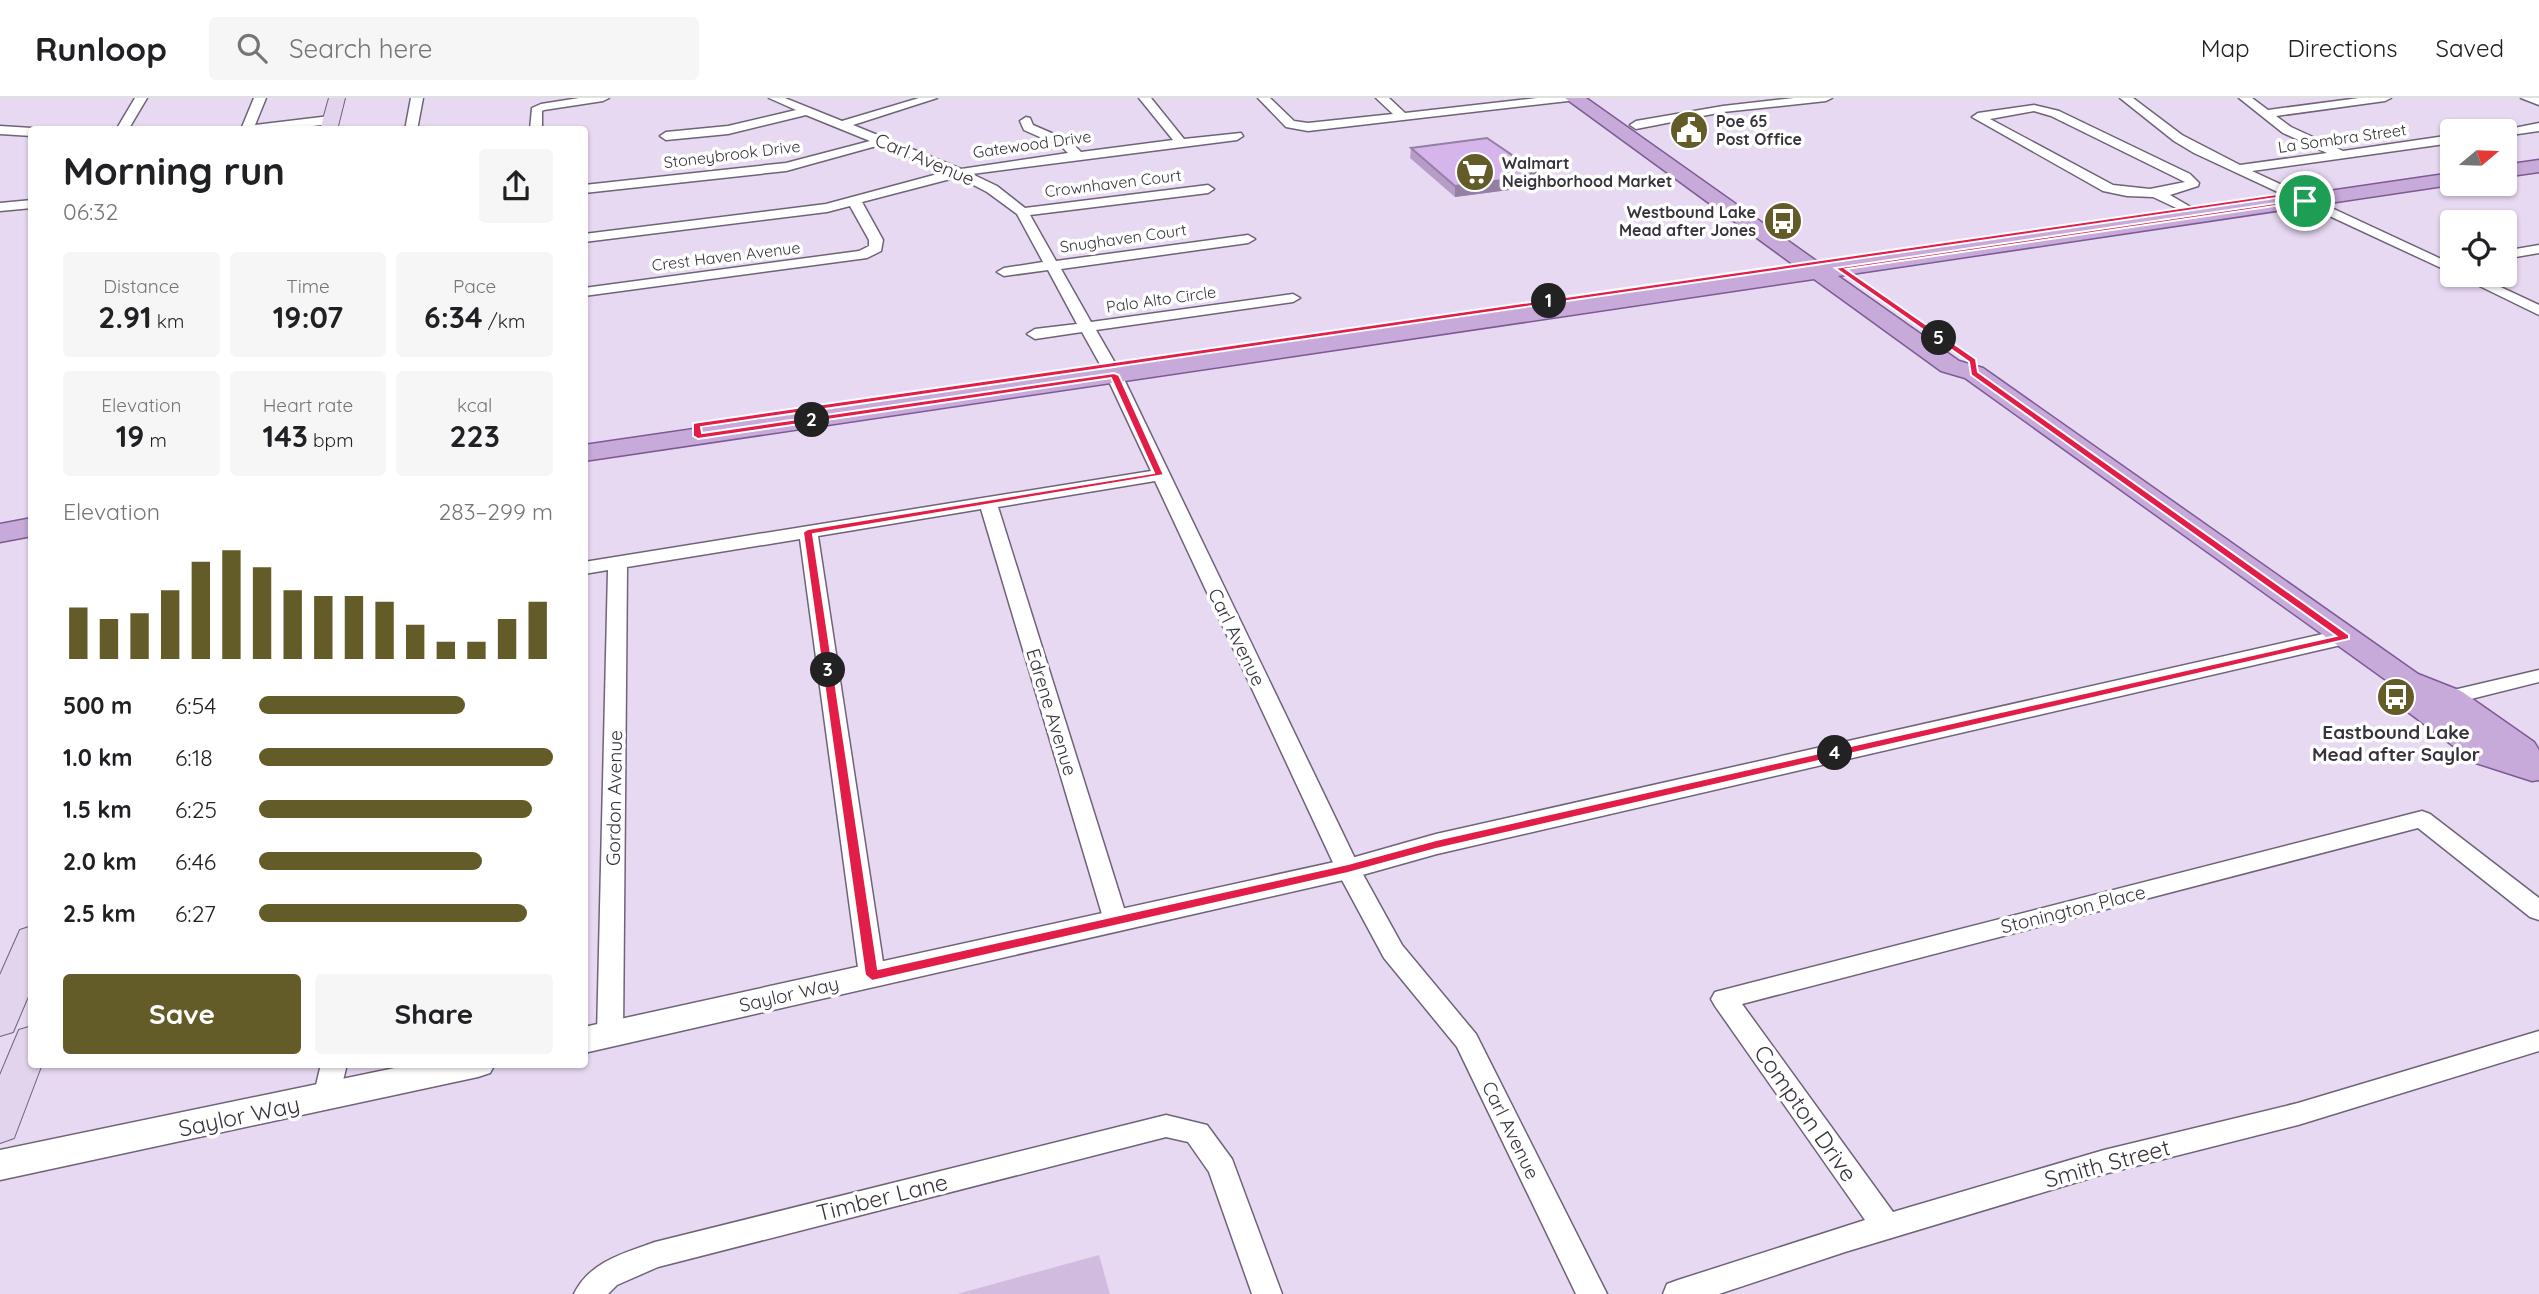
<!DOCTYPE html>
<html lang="en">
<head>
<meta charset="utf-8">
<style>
	:root { --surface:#fff; --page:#f6f6f6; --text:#202124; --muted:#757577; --line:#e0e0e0; --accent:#635c29 }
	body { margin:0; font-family:Quicksand,sans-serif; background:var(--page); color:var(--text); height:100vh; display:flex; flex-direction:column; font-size:26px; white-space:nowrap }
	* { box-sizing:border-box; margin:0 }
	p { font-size:23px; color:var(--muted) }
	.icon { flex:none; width:38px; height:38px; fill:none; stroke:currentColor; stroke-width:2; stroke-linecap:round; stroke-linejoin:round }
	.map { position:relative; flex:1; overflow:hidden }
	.side { position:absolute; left:28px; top:28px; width:560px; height:942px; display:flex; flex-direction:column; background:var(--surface); border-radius:7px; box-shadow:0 2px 5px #0004 }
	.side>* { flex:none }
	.needle { width:46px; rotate:71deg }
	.buttons { position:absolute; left:2440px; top:21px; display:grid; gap:14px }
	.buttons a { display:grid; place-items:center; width:77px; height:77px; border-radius:7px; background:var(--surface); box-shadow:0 2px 5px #0004; font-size:35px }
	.pin { position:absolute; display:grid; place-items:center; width:60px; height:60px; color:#fff; margin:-30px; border:4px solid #fff; border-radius:50%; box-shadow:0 2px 7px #0007 }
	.km { position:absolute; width:35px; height:35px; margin:-18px; border-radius:50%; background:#222; color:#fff; font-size:19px; line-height:35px; text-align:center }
	.round { display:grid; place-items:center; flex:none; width:74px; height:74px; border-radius:7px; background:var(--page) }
	.summary { display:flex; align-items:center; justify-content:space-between; height:119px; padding:0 35px }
	h1 { font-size:38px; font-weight:800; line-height:52px }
	.stats { display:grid; grid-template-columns:repeat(3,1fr); gap:10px; height:119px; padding:7px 35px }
	.stats div { display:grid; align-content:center; border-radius:7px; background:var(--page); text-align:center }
	.stats b { font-size:30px; font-weight:800 }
	.stats small { font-size:19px; font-weight:400 }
	.stats p { font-size:19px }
	.chart { height:196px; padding:14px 35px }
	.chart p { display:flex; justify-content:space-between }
	.chart svg { width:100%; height:126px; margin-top:7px; stroke:var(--accent); stroke-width:6 }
	.cta { display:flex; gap:14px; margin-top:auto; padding:14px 35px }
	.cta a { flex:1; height:80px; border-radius:7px; background:var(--accent); color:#fff; font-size:28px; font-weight:800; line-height:80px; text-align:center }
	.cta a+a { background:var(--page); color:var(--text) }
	ul { padding:0 35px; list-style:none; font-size:23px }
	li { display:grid; grid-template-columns:112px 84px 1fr; align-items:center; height:52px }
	li i { height:18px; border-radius:9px; background:var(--accent) }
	header { display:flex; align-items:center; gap:42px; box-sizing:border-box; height:98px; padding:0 35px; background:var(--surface); border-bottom:2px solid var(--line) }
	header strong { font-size:33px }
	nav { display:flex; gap:38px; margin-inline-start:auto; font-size:24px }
	.search { width:490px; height:63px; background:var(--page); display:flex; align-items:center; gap:18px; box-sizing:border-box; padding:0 24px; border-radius:7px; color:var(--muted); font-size:26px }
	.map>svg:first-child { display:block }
	.green { fill:#d1bcdf }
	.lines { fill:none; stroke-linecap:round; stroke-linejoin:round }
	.minor-casing { stroke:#6f6378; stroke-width:3 }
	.tertiary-casing { stroke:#6f6378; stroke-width:3 }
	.secondary-casing { stroke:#6f6378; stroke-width:2 }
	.primary-casing { stroke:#7d5a93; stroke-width:3 }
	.minor { fill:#fff; fill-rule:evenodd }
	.tertiary { fill:#fff; fill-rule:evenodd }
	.secondary { fill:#e3d4ed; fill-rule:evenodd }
	.primary { fill:#c7a9da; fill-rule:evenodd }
	.wall { fill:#b79cca }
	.shaded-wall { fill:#957fa4 }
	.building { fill:#d5b5eb; stroke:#957fa4; stroke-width:2 }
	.route { fill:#e11d48; stroke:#fff; stroke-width:2; fill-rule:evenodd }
	.labels { text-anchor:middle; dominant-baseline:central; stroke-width:7; stroke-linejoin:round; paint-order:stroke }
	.far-poi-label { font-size:16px; font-weight:bold; fill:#38323c; stroke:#fff; text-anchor:start }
	.far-street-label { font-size:16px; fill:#38323c; stroke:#fff }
	.street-label { font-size:19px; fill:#38323c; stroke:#fff }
	.poi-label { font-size:19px; font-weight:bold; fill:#38323c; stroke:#fff }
	.near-street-label { font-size:23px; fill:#38323c; stroke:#fff }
</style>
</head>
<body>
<header>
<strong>Runloop</strong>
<div class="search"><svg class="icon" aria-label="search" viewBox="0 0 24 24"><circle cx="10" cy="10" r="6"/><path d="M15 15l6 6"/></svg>Search here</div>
<nav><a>Map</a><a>Directions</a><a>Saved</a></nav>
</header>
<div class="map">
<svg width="2539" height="1196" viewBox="0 0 2539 1196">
	<rect width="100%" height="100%" fill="#e8d9f2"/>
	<path class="green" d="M1099 1157 1110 1196H957Z"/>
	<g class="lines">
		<defs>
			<path id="minor" d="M135 0H147L128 32H116Z
				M254 0H266L255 27 330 18 336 22 330 26 278 32H237L242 29Z
				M411 0H423L417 32H405Z
				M579 0H609L603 3 544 12 542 13V32H530L532 10 541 6Z
				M769 0H785L842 23 919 0H937L853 27 961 71 1068 55 1062 49 1024 32 1020 23 1026 19 1030 20 1033 27 1070 43 1081 54 1173 42 1139 0H1151L1184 41 1241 35 1243 38 1237 42 972 76 997 88 1025 110 1208 87 1214 91 1208 95 1030 117 1056 163 1248 137 1255 141 1248 145 1061 171 1091 224 1293 196 1300 200 1293 204 1096 232 1122 277 1360 771 1402 847 1476 936 1607 1196H1576L1457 949 1384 860 1336 771 1155 383 998 409 1128 823 1125 829 1116 832 1107 829 1104 823 981 411 818 438 885 877 881 884 872 887 863 884 859 877 800 441 627 469 623 937 619 944 610 947 601 944 597 937 608 472 584 476V464L1151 373 1106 277 1082 234 1035 241 1027 236 1035 231 1077 226 1048 172 1004 178 997 174 1004 170 1043 164 1017 116 987 94 958 79 862 104 883 142 881 153 867 160 584 198V190L859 153 869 148V142L850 108 827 114 584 144V136L826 106 945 74 880 47 786 73 584 95V87L786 65 870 43 806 17 728 36 666 42 660 38 666 34 728 28 796 12Z
				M1258 0H1270L1294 23 1308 25 1393 16 1376 0H1389L1405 15 1537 0H1574L1568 3 1308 33 1286 29Z
				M1794 0H1832L1826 3 1723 14 1636 31 1630 27 1636 23 1723 8Z
				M2120 0H2133L2182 37 2240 67 2327 55 2283 35 2239 0H2252L2268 12 2359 0H2391L2385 3 2276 18 2291 29 2343 53 2452 37V45L2252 73 2452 166V175L2194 55 2174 43Z
				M2521 0H2539V7Z
				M2034 7 2059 13 2190 76 2199 85 2198 88 2170 97 2194 111 2187 115 2153 99 2127 98 2103 93 1972 19 1978 15ZM2034 13 2051 18 2185 84 2150 91 2113 87 1990 21Z
				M2539 25V33L2504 38V33H2499Z
				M0 28 32 30 36 32H32V38L0 36Z
				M32 102V110L0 113V105Z
				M2539 147V155L2504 161V153Z
				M2457 177H2475L2539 207V217Z
				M2539 572V584L2439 609 2432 607 2428 602 2432 597Z
				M2422 713 2430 716 2539 800V822L2530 819 2418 730 1742 906 1893 1114 2104 1052 2298 1005 2539 933V953L2298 1027 2104 1076 1845 1154 1719 1196H1663L1667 1186 1678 1182 1865 1122 1715 908 1711 901 1715 894Z
				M321 966H347L337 1008 327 1011 317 1008 313 1000Z
				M1166 1017 1207 1027 1232 1061 1282 1196H1252L1209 1074 1188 1044 1166 1039 658 1169 617 1187 608 1196H574C589 1164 624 1155 655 1144Z"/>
			<path id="tertiary" d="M2345 531 2354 534 2358 539 2354 544 1437 756 1348 781 584 955V929L1348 761 1436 736Z
				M414 966H495L490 975 478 979 0 1082V1052Z"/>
			<path id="secondary" d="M329 0H345L337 32H320Z
				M32 828V889L13 934 0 938V877L20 832Z
				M32 928V966H42L14 1040 0 1045V977L19 932Z"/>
			<path id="primary" d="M1565 0H1586L1822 167 2452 75V86H2457L1838 178 1959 263 1983 270 2418 576 2461 593 2534 644 2539 652V682L2532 683 2476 665 2408 614 2397 597 2400 592 1965 280 1941 273 1814 181 584 363V347L1798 170Z
				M2539 62V74L2504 79V67Z
				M32 420V438L0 444V426Z"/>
		</defs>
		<use href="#minor" class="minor-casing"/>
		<use href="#tertiary" class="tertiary-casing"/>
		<use href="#secondary" class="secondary-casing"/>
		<use href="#primary" class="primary-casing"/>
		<use href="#minor" class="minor"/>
		<use href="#tertiary" class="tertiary"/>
		<use href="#secondary" class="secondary"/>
		<use href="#primary" class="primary"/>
	</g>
	<path class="wall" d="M1411 50 1537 74 1536 84 1533 85 1532 89 1455 99 1410 60Z"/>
	<path class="shaded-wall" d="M1537 74 1536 84 1533 85 1532 89 1455 99V88Z"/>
	<path class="building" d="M1487 40 1537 74 1529 75 1533 78 1455 88 1411 50Z"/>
	<path class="route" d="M2291 94 2309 103 1846 171 1976 261 1978 274 2349 537V541L1436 751 1348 775 872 883 865 877 803 434 808 431 1154 375 1111 280 698 341 693 338V325ZM2290 98 2297 102 1835 170 1969 264 1971 277 2336 538 1436 742 1348 766 878 871 813 436 1164 377 1119 277 1114 275 702 335 701 329Z"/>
	<defs>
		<symbol id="civic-disc" viewBox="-11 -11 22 22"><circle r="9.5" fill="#635c29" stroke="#fff"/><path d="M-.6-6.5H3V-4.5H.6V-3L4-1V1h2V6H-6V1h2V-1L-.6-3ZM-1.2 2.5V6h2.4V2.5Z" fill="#fff"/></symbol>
		<symbol id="supermarket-disc" viewBox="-11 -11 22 22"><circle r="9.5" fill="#635c29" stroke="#fff"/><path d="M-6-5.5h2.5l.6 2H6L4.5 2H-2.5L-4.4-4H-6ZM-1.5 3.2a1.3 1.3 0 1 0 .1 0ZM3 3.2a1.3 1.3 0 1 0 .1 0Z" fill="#fff"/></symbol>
		<symbol id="bus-disc" viewBox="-11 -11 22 22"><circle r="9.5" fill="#635c29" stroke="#fff"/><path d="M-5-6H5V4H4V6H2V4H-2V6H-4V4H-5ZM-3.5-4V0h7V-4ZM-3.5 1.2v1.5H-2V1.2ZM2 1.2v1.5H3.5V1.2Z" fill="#fff"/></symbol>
	</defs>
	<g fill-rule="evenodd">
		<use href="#civic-disc" x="1667" y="10" width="44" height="44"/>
		<use href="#supermarket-disc" x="1453" y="52" width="44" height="44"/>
		<use href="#bus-disc" x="1761" y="101" width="44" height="44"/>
		<use href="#bus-disc" x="2374" y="577" width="44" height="44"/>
	</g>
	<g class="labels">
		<g class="far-poi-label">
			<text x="1716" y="23">Poe 65<tspan x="1716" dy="18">Post Office</tspan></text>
			<text x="1502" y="65">Walmart<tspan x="1502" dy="18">Neighborhood Market</tspan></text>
			<text x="1756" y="114" text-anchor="end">Westbound Lake<tspan x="1756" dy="18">Mead after Jones</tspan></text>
		</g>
		<g class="far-street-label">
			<text transform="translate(2342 40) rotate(-8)">La Sombra Street</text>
			<text transform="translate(1032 46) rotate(-8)">Gatewood Drive</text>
			<text transform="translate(732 56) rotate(-7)">Stoneybrook Drive</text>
			<text transform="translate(1113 85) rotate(-7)">Crownhaven Court</text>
			<text transform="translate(1123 140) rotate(-8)">Snughaven Court</text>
			<text transform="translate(726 158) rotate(-7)">Crest Haven Avenue</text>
			<text transform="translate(1161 201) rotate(-8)">Palo Alto Circle</text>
		</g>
		<g class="street-label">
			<text transform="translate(925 61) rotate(23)">Carl Avenue</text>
			<text transform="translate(1237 539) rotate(64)">Carl Avenue</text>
			<text transform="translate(1052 614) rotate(73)">Edrene Avenue</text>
			<text transform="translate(614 700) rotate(-89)">Gordon Avenue</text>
			<text transform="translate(2073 811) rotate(-14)">Stonington Place</text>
			<text transform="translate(789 896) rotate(-13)">Saylor Way</text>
			<text transform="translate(1511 1032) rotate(64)">Carl Avenue</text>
		</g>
		<g class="poi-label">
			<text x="2396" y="634">Eastbound Lake<tspan x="2396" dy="22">Mead after Saylor</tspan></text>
		</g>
		<g class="near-street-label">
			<text transform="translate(1806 1015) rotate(55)">Compton Drive</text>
			<text transform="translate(239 1018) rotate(-12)">Saylor Way</text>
			<text transform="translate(2107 1065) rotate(-15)">Smith Street</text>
			<text transform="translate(882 1099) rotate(-14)">Timber Lane</text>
		</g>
	</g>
</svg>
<div class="buttons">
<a><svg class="needle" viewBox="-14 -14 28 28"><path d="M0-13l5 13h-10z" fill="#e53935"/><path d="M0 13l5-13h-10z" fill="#757577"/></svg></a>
<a><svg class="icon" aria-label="locate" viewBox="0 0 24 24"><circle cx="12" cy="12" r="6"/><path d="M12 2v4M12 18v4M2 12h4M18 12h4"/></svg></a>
</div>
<div class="pin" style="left:2305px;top:103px;background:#1e9e55"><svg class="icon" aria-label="arrive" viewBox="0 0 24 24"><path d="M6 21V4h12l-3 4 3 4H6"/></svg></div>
<b class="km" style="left:1549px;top:203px">1</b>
<b class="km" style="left:812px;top:322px">2</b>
<b class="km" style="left:828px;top:572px">3</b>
<b class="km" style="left:1835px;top:655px">4</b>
<b class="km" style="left:1939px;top:240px">5</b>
<section class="side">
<div class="summary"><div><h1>Morning run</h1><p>06:32</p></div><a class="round"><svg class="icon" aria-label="share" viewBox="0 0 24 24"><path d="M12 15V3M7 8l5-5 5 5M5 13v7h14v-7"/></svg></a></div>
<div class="stats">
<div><p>Distance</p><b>2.91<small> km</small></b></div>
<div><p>Time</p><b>19:07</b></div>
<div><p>Pace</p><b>6:34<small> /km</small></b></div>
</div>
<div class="stats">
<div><p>Elevation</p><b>19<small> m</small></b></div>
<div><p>Heart rate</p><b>143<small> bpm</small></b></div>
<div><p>kcal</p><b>223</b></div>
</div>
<div class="chart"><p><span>Elevation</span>283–299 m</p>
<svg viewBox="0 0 160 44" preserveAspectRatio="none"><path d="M5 44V26M15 44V30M25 44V28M35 44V20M45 44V10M55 44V6M65 44V12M75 44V20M85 44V22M95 44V22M105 44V24M115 44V32M125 44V38M135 44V38M145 44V30M155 44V24"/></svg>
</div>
<ul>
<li><b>500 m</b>6:54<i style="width:70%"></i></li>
<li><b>1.0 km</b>6:18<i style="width:100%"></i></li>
<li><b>1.5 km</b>6:25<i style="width:93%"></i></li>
<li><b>2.0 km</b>6:46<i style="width:76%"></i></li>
<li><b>2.5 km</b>6:27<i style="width:91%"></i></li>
</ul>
<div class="cta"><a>Save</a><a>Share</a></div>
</section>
</div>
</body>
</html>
